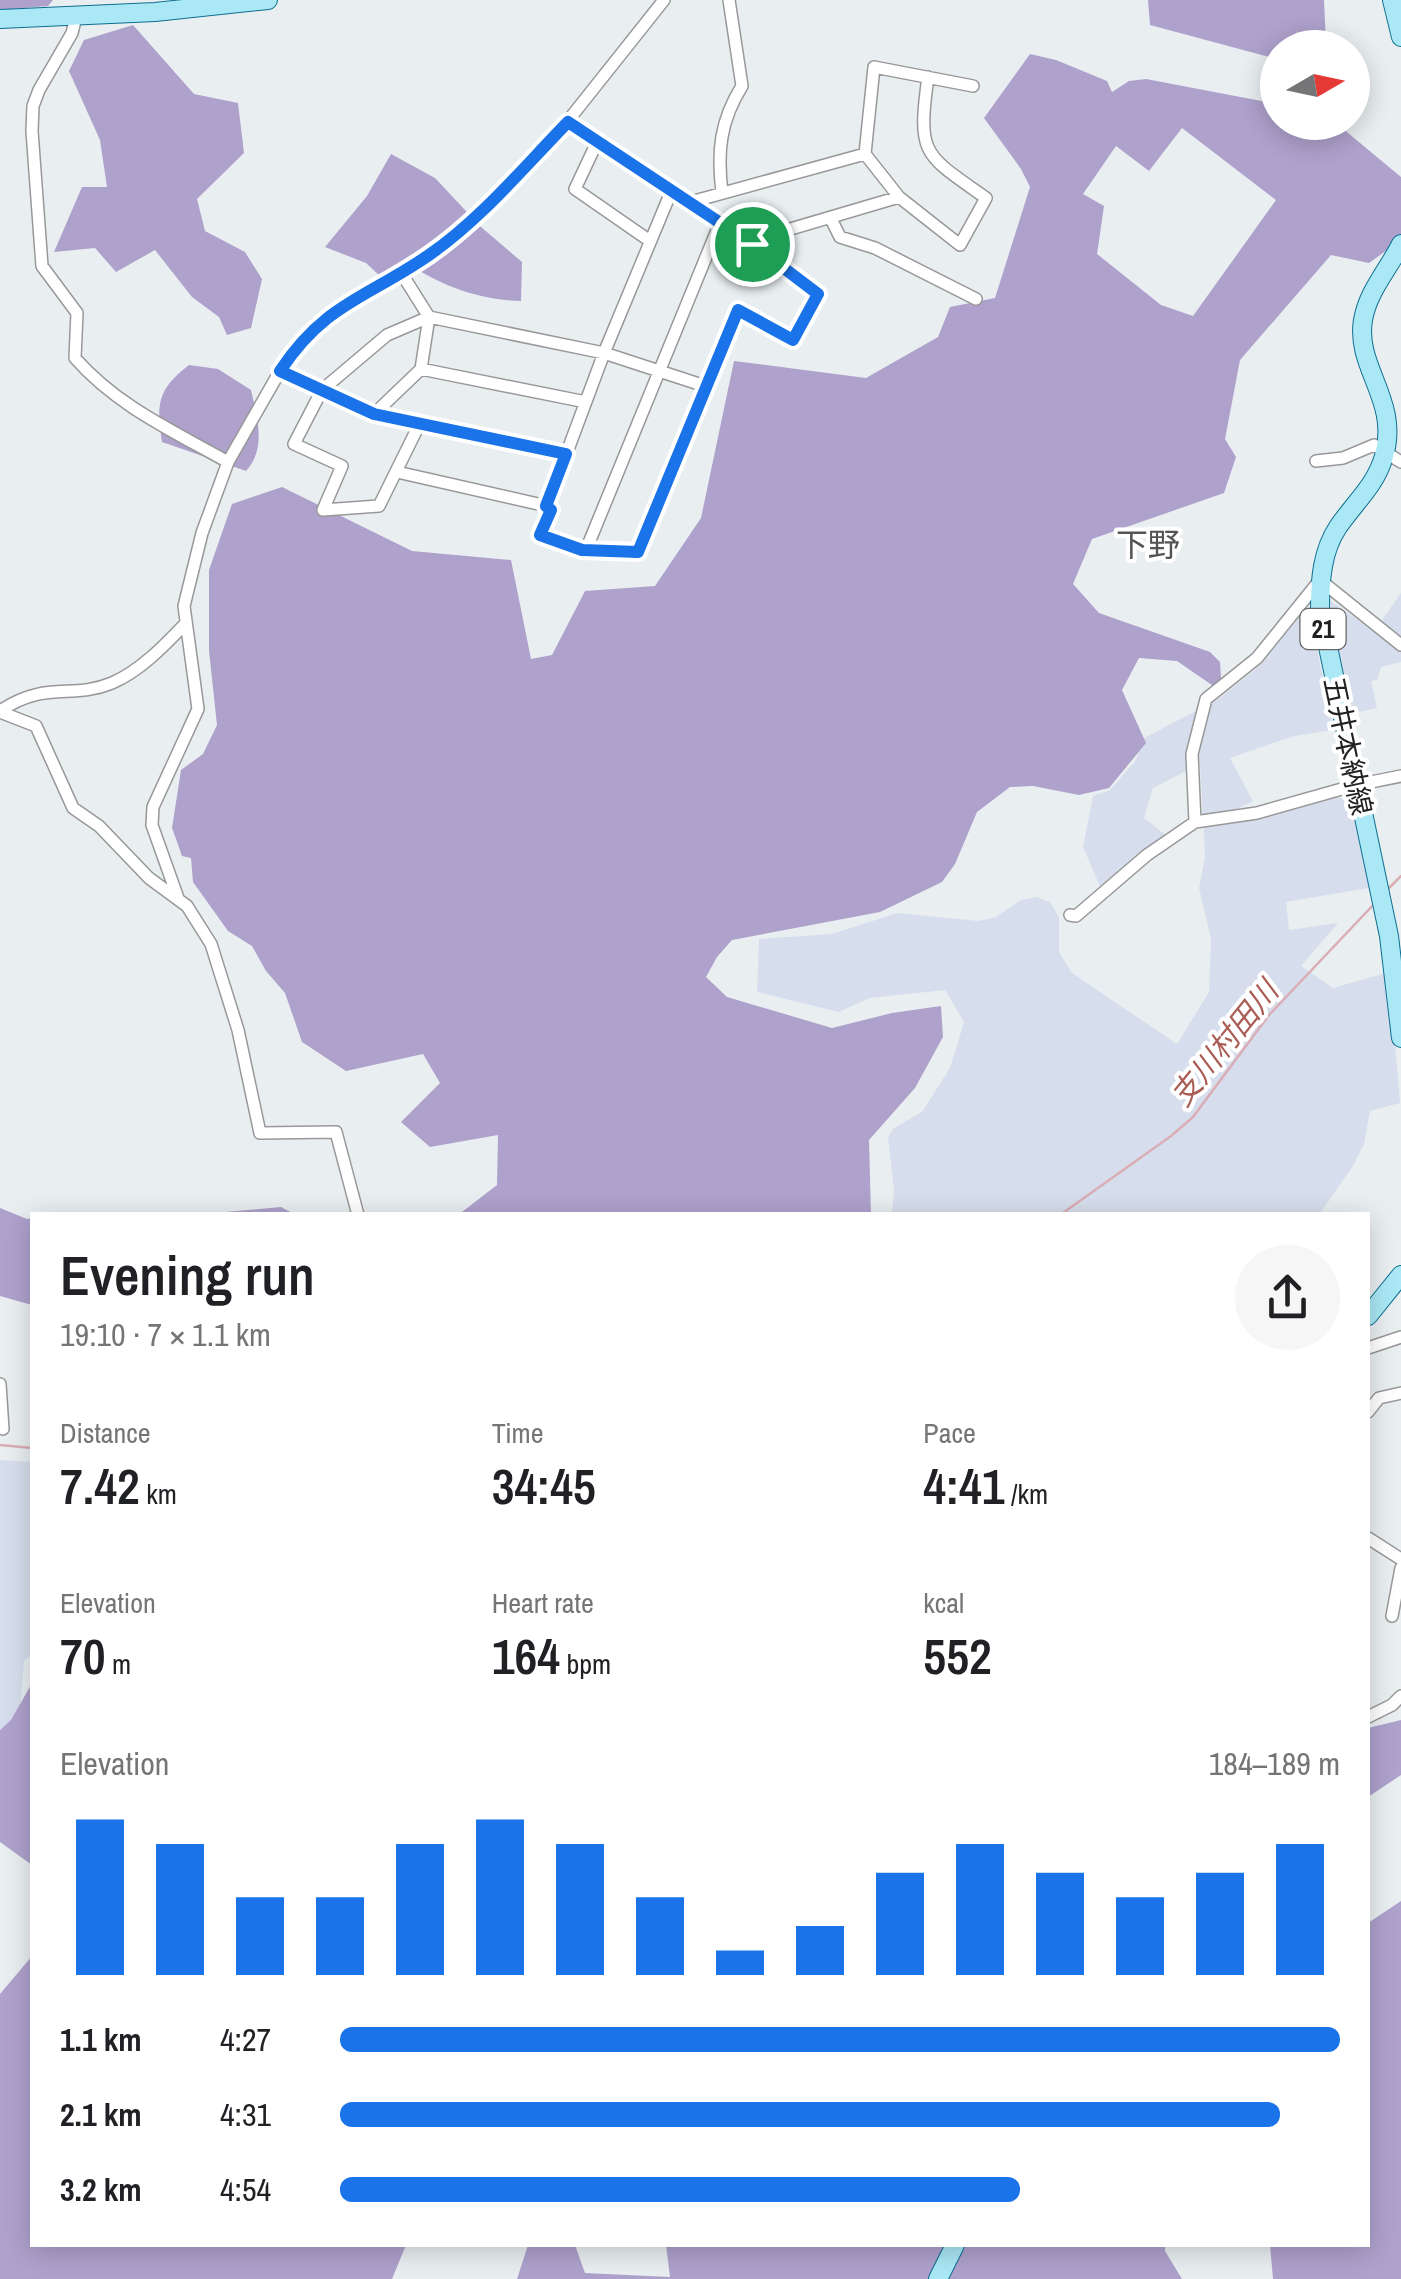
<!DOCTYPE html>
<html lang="en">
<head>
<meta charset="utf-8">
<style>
	:root { --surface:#fff; --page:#f6f6f6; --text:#202124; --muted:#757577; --accent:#1a73e8 }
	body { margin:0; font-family:"Archivo Narrow","Noto Sans JP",sans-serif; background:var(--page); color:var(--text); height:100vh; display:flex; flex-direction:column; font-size:38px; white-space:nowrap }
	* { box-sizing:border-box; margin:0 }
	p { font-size:32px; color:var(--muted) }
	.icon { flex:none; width:55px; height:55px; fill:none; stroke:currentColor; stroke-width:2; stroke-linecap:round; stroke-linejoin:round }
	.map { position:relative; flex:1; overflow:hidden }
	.panel { position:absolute; left:30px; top:1212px; width:1340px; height:1035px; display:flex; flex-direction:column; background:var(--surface); border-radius:0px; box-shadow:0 5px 25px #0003 }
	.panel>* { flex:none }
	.needle { width:65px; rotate:81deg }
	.fabs { position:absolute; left:1260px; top:30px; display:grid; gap:20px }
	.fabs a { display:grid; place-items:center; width:110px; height:110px; border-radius:50%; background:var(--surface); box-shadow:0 5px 25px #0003; font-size:50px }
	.pin { position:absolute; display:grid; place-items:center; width:85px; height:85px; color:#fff; margin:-42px; border:5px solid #fff; border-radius:50%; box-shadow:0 2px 10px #0007 }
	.round { display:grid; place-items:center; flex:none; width:105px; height:105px; border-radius:52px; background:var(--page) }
	.head { display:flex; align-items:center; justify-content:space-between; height:170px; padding:0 30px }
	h1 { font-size:55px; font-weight:600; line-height:75px }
	.figures { display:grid; grid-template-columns:repeat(3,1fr); gap:15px; height:170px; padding:10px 30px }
	.figures div { display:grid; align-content:center }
	.figures b { font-size:50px; font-weight:600 }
	.figures small { font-size:28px; font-weight:400 }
	.figures p { font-size:28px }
	.chart { height:280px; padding:20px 30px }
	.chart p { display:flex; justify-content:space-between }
	.chart svg { width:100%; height:180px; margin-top:10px; stroke:var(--accent); stroke-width:6 }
	ul { padding:0 30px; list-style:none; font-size:32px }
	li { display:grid; grid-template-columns:160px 120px 1fr; align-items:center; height:75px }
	li i { height:25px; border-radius:12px; background:var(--accent) }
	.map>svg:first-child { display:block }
	.farmland { fill:#d6deed }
	.forest { fill:#aea1cc; fill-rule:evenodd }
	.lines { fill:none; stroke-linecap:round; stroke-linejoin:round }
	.stream { stroke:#daadb5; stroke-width:2.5 }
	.street-casing { stroke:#989898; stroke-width:14 }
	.primary-casing { stroke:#0d6e91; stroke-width:20 }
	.street { stroke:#fff; stroke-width:11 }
	.primary { stroke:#aae8f5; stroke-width:18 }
	.route-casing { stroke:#fff; stroke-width:20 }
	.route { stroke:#1a73e8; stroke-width:12 }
	.labels { text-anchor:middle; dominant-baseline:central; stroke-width:8; stroke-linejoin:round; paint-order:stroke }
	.shield { fill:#fff; stroke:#646464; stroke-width:2.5 }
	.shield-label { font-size:25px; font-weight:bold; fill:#212121 }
	.street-label { font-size:28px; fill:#212121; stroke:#fff }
	.water-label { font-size:30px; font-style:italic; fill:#aa5d55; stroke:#fff }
	.quarter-label { font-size:32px; fill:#545454; stroke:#fff }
</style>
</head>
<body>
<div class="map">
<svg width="1401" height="2279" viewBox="0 0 1401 2279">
	<rect width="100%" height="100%" fill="#e9eff1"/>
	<path class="farmland" d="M1401 593V662L1381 667 1377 680 1371 681 1377 708 1350 714 1328 618V599L1374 631Z
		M1307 601 1334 730 1294 736 1230 758 1253 801 1237 809 1242 821 1323 798H1350L1369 888 1286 902 1289 930 1338 923 1301 966 1333 988 1389 972 1400 1103 1370 1111 1364 1144 1353 1166 1319 1215H892L894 1189 888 1137 894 1128 922 1112 950 1068 964 1022 945 990 870 998 839 1012 757 992 759 939 832 934 897 913 979 921 996 917 1021 900 1037 897 1050 902 1059 917V952L1072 973 1177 1044 1209 992 1211 939 1199 888 1205 857 1200 764 1153 788 1144 818 1167 836 1102 891 1083 847 1093 796 1110 790 1136 760 1144 738 1217 700 1256 669Z
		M0 1460 32 1462V1654L24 1661 20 1711 8 1726 0 1729Z"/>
	<path class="forest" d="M0 0H53L48 6 0 10Z
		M1148 0H1324L1326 43 1314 47 1278 48 1277 59 1150 25Z
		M133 25 194 94 238 103 244 153 197 199 205 231 245 252 262 279 251 328 227 335 219 317 192 297 155 250 116 272 95 248 54 252 82 187H107L100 140 69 71 84 40Z
		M1030 54 1056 60 1107 81 1112 92 1129 81 1146 79 1277 104 1278 122 1336 123 1401 177V240L1369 263 1331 255 1240 360 1225 439 1236 457 1224 493 1092 539 1073 584 1099 613 1210 652 1220 662 1222 692 1177 661 1139 658 1122 690 1146 743 1109 788 1079 795 1033 786 1010 787 977 812 955 864 942 882 880 912 732 940 717 957 706 977 727 997 832 1028 892 1013 941 1006 943 1037 915 1088 869 1140 871 1215H458L497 1185 498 1135 430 1147 401 1122 440 1083 423 1054 346 1071 302 1042 285 993 266 971 252 946 228 931 193 882 191 858 182 856 172 828 181 770 203 754 217 725 209 651V570L232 504 282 487 412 551 511 560 531 659 552 655 585 591 655 586 701 518 734 361 866 378 938 337 950 307 995 298 1030 187 1021 169 984 118ZM1182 128 1276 200 1193 316 1161 305 1097 254 1104 206 1083 194 1116 146 1149 171Z
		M391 154 435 178 481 227 522 262 521 301C478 300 439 285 404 261L380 276 366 263 325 247 367 196Z
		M189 365 218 369 251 390C257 417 267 448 246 471L162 442C156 403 158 389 189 365Z
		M281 1207 296 1215H192Z
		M0 1208 27 1219 32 1218V1305L0 1296Z
		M32 1683V1865L0 1842V1730L11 1720Z
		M1401 1720V1775L1368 1797V1728Z
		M1401 1901V2279H1273L1270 2245H1368V1923Z
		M32 1956V2245H406L392 2279H0V1994Z
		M528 2245H575L585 2273 670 2277 666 2245H1165V2251L1182 2279H517Z"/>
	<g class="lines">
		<path class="stream" d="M1388 889 1401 876
			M1060 1215 1171 1136 1193 1117 1269 1015 1376 902
			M0 1445 32 1448"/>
		<defs>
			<path id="street" d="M76 17 72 33 39 90 33 106 32 131 42 266 77 313 75 358C117 406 173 431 228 462
				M928 77C917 156 924 154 986 198L960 245 899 197 865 154 874 67 973 86
				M567 122 752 244 818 294 793 340 738 310 638 552 582 550 540 535 551 509 547 506 604 353 671 192
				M598 140 575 189 650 241
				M722 193C717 152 720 121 742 86L729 0
				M687 203 865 154
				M831 219 840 237 875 248 976 299
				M752 244 760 238 899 197
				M421 369 586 402
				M280 371 374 414 566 454
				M374 414 421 369 429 317 400 271
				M420 423 379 506 323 510 342 466 294 444 322 390 387 335 429 317 604 353 705 386
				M1316 461 1343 458 1374 445 1401 462
				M397 472 547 506
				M586 550 720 223
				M0 711C46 680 71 700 112 683 140 671 164 646 185 624
				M0 712 36 726 73 808 99 826 149 878 187 906 211 944 238 1030 260 1133 336 1132 358 1215
				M1195 822 1192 754 1206 699 1257 658 1320 580 1401 645
				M178 898 152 825 153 807 198 709 184 606 202 533 228 462 280 371 315 325 353 298 429 254 499 194 567 122 664 0
				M1070 915 1076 916 1147 855 1195 822 1257 813 1356 785 1401 776
				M1368 1348 1401 1337
				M0 1384 3 1429
				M1368 1412 1379 1398 1401 1393
				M1368 1538 1401 1559
				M1392 1616 1401 1568
				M1368 1717 1392 1705 1401 1696"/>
			<path id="primary" d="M1392 0 1401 37
				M0 19 155 12 268 0
				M1401 244C1388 270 1368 291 1363 320 1355 368 1400 400 1384 456 1376 485 1355 502 1338 527 1322 551 1320 580 1320 609L1389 936 1401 1038
				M1368 1316 1401 1275
				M938 2279 955 2245"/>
		</defs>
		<use href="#street" class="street-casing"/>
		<use href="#primary" class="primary-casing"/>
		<use href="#street" class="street"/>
		<use href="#primary" class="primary"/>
	</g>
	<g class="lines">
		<defs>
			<path id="route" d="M568 122 752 244 818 294 793 340 738 310 638 552 582 550 540 535 551 510 546 506 566 454 374 414 280 371C325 303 367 298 429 255 481 219 524 167 568 122Z"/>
		</defs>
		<use href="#route" class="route-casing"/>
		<use href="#route" class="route"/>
	</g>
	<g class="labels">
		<rect class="shield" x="1300.5" y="609" width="45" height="40" rx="8"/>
		<g class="shield-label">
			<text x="1323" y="629">21</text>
		</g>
		<g class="street-label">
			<text transform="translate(1348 746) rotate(78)">五井本納線</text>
		</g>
		<g class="water-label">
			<text transform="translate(1224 1043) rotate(-51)">支川村田川</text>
		</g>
		<g class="quarter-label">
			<text x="1148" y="544">下野</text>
		</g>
	</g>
</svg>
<div class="fabs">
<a><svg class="needle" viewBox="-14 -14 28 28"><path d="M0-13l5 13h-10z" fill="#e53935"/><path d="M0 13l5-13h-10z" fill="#757577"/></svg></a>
</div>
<div class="pin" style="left:752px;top:244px;background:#1e9e55"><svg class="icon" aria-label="arrive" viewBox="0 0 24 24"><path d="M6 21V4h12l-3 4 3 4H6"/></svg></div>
<section class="panel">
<div class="head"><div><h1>Evening run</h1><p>19:10 · 7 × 1.1 km</p></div><a class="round"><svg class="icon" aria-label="share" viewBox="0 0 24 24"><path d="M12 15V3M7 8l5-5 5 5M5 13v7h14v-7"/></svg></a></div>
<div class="figures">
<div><p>Distance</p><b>7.42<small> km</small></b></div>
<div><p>Time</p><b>34:45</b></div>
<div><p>Pace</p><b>4:41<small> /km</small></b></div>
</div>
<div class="figures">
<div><p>Elevation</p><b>70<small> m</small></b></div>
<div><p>Heart rate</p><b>164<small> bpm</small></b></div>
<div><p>kcal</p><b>552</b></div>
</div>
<div class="chart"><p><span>Elevation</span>184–189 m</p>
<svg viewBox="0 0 160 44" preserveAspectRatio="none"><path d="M5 44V6M15 44V12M25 44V25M35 44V25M45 44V12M55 44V6M65 44V12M75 44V25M85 44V38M95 44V32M105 44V19M115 44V12M125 44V19M135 44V25M145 44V19M155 44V12"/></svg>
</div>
<ul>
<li><b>1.1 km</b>4:27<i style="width:100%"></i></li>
<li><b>2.1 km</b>4:31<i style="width:94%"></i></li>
<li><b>3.2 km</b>4:54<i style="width:68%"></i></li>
</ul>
</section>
</div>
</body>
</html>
